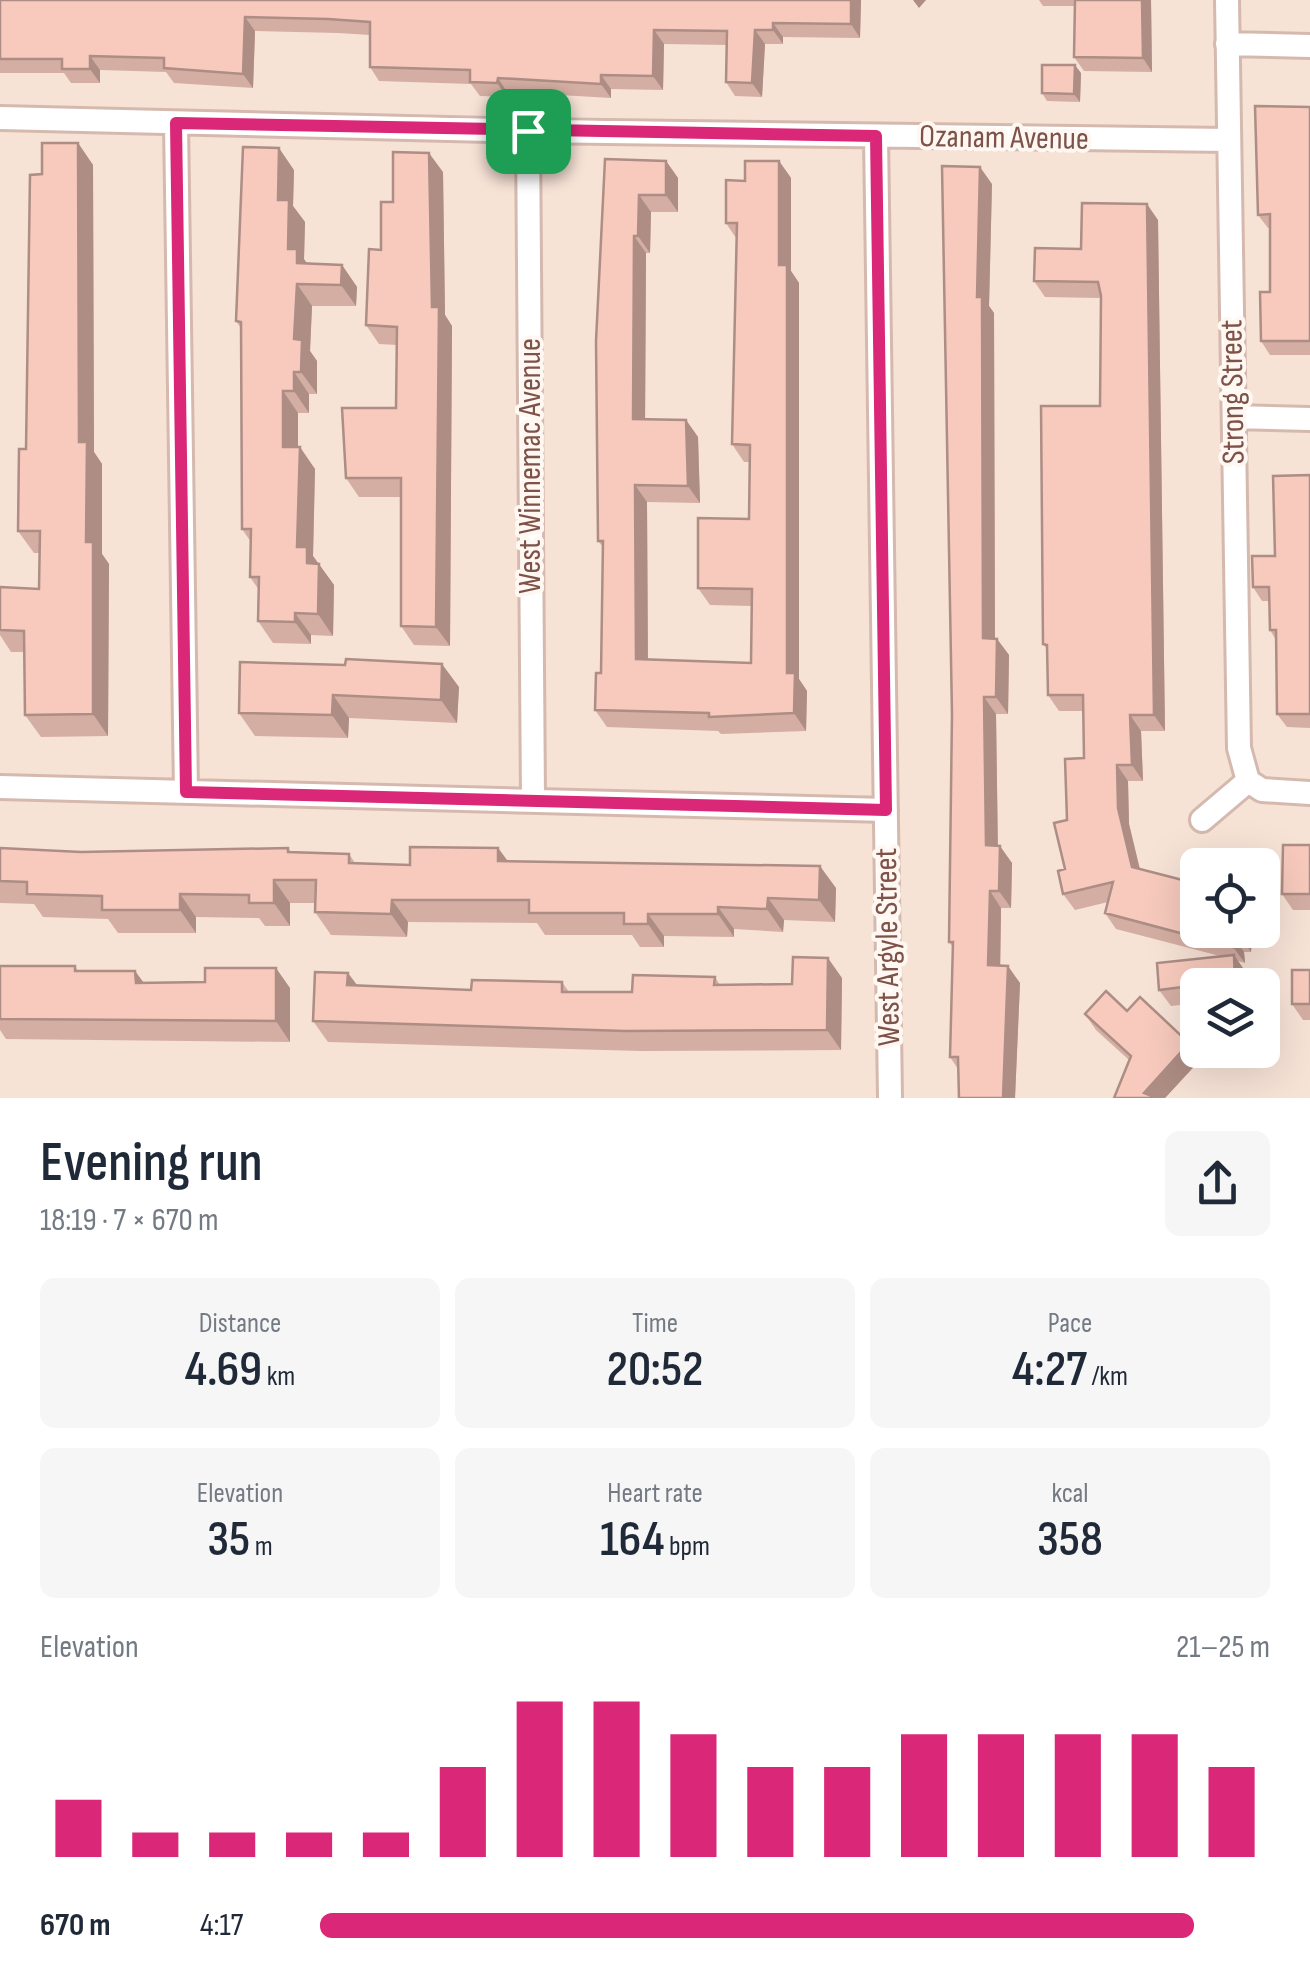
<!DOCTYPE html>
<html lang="en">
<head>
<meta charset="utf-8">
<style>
	:root { --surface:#fff; --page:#f6f6f7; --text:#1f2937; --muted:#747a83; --accent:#db2777 }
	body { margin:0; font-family:"Sofia Sans Condensed",sans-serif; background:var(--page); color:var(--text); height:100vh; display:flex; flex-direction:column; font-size:38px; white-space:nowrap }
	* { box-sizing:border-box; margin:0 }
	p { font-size:32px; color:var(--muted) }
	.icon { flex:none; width:55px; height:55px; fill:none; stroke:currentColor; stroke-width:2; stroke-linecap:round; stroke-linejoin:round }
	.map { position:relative; height:1098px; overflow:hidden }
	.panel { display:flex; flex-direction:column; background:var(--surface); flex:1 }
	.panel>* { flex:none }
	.buttons { position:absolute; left:1180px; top:848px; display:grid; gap:20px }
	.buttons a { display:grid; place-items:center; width:100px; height:100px; border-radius:15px; background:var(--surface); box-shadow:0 10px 40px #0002; font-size:50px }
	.pin { position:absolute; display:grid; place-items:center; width:85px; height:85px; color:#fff; margin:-42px; border-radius:20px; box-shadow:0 5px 15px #0006 }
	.round { display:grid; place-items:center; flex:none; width:105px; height:105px; border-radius:15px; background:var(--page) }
	.head { display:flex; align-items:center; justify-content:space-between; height:170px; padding:0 40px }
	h1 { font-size:55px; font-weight:600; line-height:75px }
	.metrics { display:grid; grid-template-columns:repeat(3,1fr); gap:15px; height:170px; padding:10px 40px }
	.metrics div { display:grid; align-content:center; border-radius:15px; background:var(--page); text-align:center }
	.metrics b { font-size:50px; font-weight:600 }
	.metrics small { font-size:28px; font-weight:400 }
	.metrics p { font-size:28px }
	.chart { height:280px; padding:20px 40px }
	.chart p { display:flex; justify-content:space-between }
	.chart svg { width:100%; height:180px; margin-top:10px; stroke:var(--accent); stroke-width:6 }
	ul { padding:0 40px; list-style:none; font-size:32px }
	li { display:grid; grid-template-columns:160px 120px 1fr; align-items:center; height:75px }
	li i { height:25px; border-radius:12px; background:var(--accent) }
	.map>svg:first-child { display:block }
	.residential { fill:#f7e2d6; fill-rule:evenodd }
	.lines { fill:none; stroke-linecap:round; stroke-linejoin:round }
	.minor-casing { stroke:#d5b9af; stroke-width:28 }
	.minor { stroke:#fff; stroke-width:22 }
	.wall { fill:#d4aea3 }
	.shaded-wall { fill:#ad8d84 }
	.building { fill:#f7cabd; stroke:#ad8d84; stroke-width:2.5 }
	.route-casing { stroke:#fff; stroke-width:20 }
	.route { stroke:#db2777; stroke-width:12 }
	.labels { text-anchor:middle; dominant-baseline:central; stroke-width:8; stroke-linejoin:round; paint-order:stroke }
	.street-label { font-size:32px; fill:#7d5248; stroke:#fff7f1 }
</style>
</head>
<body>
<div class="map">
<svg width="1310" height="1098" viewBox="0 0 1310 1098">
	<rect width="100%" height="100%" fill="#fff2e8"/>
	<path class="residential" d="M0 0H1310V1098H0ZM1198 865H1262V930H1198ZM1198 985H1262V1050H1198Z"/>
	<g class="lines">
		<defs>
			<path id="minor" d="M1227 0 1239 748 1248 781
				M1227 44 1310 46
				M0 118 528 131 1228 140
				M176 123 186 792
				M528 131 533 800
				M876 136 890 1098
				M1234 417 1310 419
				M1248 781 1262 790 1310 793
				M0 787 886 810
				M1202 820 1248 781"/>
		</defs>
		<use href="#minor" class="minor-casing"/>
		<use href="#minor" class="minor"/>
	</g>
	<path class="wall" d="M0 0H861L860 38 783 37V44H765L762 97 735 96 726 82 727 45 664 44 663 90 611 89V98L507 92V97L480 96 471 84 379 81 370 67V35L338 33 255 31 253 88 174 83 166 72 100 70V83H71L64 73H0Z
		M1039 0H1151L1152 72 1084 71 1074 57 1075 6H1043Z
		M1081 73 1080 102 1047 101 1042 93Z
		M1310 107V355H1270L1261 341 1270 292V228H1268L1258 215Z
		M78 143 93 165 94 452 102 464V554L109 564 108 736 41 737 25 715V652H11L0 635V587L39 589 40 553H34L18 531 26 449 42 174Z
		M605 159 666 161 678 178V212H651L650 253H646L645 419 686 420 698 437 700 503 647 502 648 659 751 663 752 606 710 605 698 588 749 519 750 462H744L732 444 736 238 726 223 745 181 779 161 791 178V271L799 283V679L807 691 806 731 721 734 718 731 607 727 595 710 601 673 603 547 598 541Z
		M294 170 293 206 305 222 304 259 307 264 342 265 357 287 356 306H312L310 351 317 361V394H309V413H298V447L315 469 313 556 334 585 333 636 311 635V644L273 643 258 621 259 590 250 577 251 542 242 529 241 328 236 321Z
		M443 172 445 315 452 326 450 646 414 645 401 626V497H359L346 478 396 408 397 345 379 344 366 325 393 202Z
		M992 184 989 306 994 313 995 639H997L1009 655 1008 714H996L998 846 1012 863 1011 908H1001L1000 966 1020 983 1015 1098H959L958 1069 950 1057 953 947 949 942 952 714Z
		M1158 220 1165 731H1141L1143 781H1128L1129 824 1140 869 1198 930H1262V877L1272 891 1271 939 1252 938 1251 952H1244L1245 963 1238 961 1245 971 1198 985V1003L1171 1006 1159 990 1220 956 1116 929 1105 913 1108 902 1075 910 1063 894 1067 820 1084 758 1083 711H1059L1048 695V650L1043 644 1100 406 1101 298 1045 297 1034 281 1081 249Z
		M1310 475V728L1287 727 1277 714 1276 640 1270 630 1269 601H1262L1253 587 1275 556Z
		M240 662 459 687 457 723 349 718 348 738 255 736 239 713Z
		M1310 845V910H1293L1282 894Z
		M0 848 81 852 288 848 291 852 349 854 355 863 410 865 498 848 508 861 836 888 835 922 784 920 783 932 734 929V937L664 936V947H640L632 935H545L537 923 408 922 407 937 331 935 315 912 316 903H290V926H265L259 918 196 917V933H118L108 919 43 917 34 904 0 903Z
		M0 966H75L78 971H135L143 983 290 988V1042L6 1039 0 1030Z
		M1310 970V1020H1303L1292 1004Z
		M715 977 720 985 792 984 842 978 841 1050 640 1051 328 1042 313 1021 357 986 471 990 562 982 569 992H632Z
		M1262 994 1276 1010 1277 1055 1221 1057 1216 1050H1262Z
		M1127 1011 1201 1059 1165 1098H1114L1129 1060 1096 1030 1085 1014Z"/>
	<path class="shaded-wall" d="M851 0H861L860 38 851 24Z
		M913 0H926L919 8Z
		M1142 0H1151L1152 72 1143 58Z
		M245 17 255 31 253 88 243 74Z
		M773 23 783 37V44L773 30Z
		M654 30 664 44 663 90 653 76Z
		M755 30 765 44 762 97 752 83Z
		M90 56 100 70V83L90 69Z
		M1075 65 1081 73 1080 102 1074 94Z
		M601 75 611 89V98L601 84Z
		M498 78 507 92V97L497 83Z
		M78 143 93 165 94 452 102 464V554L109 564 108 736 93 714 79 442Z
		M279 148 294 170 293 206 305 222 304 259 312 271V285L288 249 278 200Z
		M429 153 443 172 445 315 452 326 450 646 436 627Z
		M666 161 678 178V212L666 195Z
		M779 161 791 178V271L799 283V679L807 691 806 731 794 713 787 673 779 265Z
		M980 167 992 184 989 306 994 313 995 655 983 638 977 297Z
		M639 195 651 212 650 253 638 236Z
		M1147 204 1158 220 1165 731 1154 715Z
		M634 236 646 253 645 436 633 419Z
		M342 265 357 287 356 306 341 285Z
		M297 284 312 306 310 351 317 361V394L301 372 294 339Z
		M294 372 309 394V413L294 391Z
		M283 391 298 413V469L283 447Z
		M686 420 698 437 700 503 688 486Z
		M300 447 315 469 313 556 334 585 333 636 318 614 297 547Z
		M635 485 647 502 648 676 636 659Z
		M295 613 311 635V644L295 622Z
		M997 639 1009 655 1008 714 996 697Z
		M442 664 459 687 457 723 441 700Z
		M333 695 349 718 348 738 332 715Z
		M984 697 996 714 998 862 986 845Z
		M1130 715 1141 731 1143 781 1132 765Z
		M1117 765 1128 781 1129 824 1143 883 1132 867 1118 808Z
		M1000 846 1012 863 1011 908 999 891Z
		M498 848 514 870 498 861Z
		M820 866 836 888 835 922 819 900Z
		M1262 877 1272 891 1271 939 1262 927Z
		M274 880 290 903V926L274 903Z
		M990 891 1001 908 1000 982 988 965Z
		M180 894 196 917V933L180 910Z
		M768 898 784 920 783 932 767 909Z
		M392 900 408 922 407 937 391 914Z
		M718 907 734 929V937L718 914Z
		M648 914 664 936V947L648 924Z
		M1240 930H1246L1252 938 1251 952 1240 936Z
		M1233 936 1244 952 1245 963 1233 947Z
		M1234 955 1245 971V985H1235Z
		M828 958 842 978 841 1050 827 1030Z
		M1008 966 1020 983 1015 1098H1003Z
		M276 968 290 988V1042L276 1021Z
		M135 971 150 991 136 983Z
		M348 973 363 993 347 985Z
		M1265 994 1276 1010 1277 1055 1266 1039Z
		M1189 1043 1201 1059 1165 1098H1147L1144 1093Z"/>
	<path class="building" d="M0 0H851V24L773 23V30H755L752 83 726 82 727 31 654 30 653 76 601 75V84L498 78 497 83 470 82V70L370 67V22L328 19 245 17 243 74 164 68V58L90 56V69H62V59H0Z
		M1075 0H1142L1143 58 1074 57Z
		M1042 65H1075L1074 94 1042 93Z
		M1255 106 1310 107V341H1261L1260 292H1270V214L1258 215Z
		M42 143H78L79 442H87L86 542H93V714L25 715 24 631 0 630V587L39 589 40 531H18L19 449H26L30 175 42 174Z
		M243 147 279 148 278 200H289L288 249H297V263L342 265 341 285 297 284 294 339 302 340 301 372H294V391H283V447H300L297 547H307V563L319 564 318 614 295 613V622L258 621 259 577H250L251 529H242L241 322 236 321Z
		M393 152 429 153 432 307H439L436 627 401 626V478H346L342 408H396L397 327 366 325 369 249 381 250V202H393Z
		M605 159 666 161V195H639L638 236H634L633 419 686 420 688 486 635 485 636 659 751 663 752 589 698 588V518L749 519 750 445 732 444 737 223H726V180L745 181V161H779V265H787V673H795L794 713 709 717V713L595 710 596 673H601L603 541H598L596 341Z
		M942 166 980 167 977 297H982L983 638 997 639 996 697H984L986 845 1000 846 999 891H990L988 965 1008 966 1003 1098H959L958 1057H950L953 942H949L952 714Z
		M1082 203 1147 204 1154 715H1130L1132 765H1117L1118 808 1132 867 1198 884V930H1240V936H1233V947L1105 913 1113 882 1063 894 1058 871 1065 869 1054 823 1067 820 1065 759 1084 758 1083 695H1048L1047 645 1043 644 1041 406H1100L1101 296 1098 282 1034 281 1035 248 1081 249Z
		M1310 475V714H1277L1276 630H1270L1269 587H1253L1252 556H1275L1273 476Z
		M346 659 442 664 441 700 333 695 332 715 239 713 240 662 345 665Z
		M1283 845H1310V894H1282Z
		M410 847 498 848V861L820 866 819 900 768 898 767 909 718 907V914H648V924H624V913H529V900H392L391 914 315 912 316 880H274V903H249V895L180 894V910H102V896L27 894V882L0 881V848L81 852 288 848V852L349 854V863L410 865Z
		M1234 955 1235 985H1198L1159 990 1157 963Z
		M793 957 828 958 827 1030 625 1031 313 1021 315 972 348 973 347 985 471 990 472 980 562 982V992H632L633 975 715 977 714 985 792 984Z
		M0 966H75V971H135L136 983 205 982V968H276V1021L0 1019Z
		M1292 970H1310V1004H1292Z
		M1106 991 1127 1011 1140 997 1189 1043 1144 1093 1157 1098H1114L1131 1056 1085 1014Z
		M1262 994H1265L1266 1039H1262Z"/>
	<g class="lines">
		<defs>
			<path id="route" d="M176 123 876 136 886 810 186 792Z"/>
		</defs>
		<use href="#route" class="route-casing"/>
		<use href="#route" class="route"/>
	</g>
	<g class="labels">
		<g class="street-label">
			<text transform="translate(1004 138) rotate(1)">Ozanam Avenue</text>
			<text transform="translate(1233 392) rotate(-91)">Strong Street</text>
			<text transform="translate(530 466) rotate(-90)">West Winnemac Avenue</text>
			<text transform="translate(888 947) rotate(-91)">West Argyle Street</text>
		</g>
	</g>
</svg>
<div class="buttons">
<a><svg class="icon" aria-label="locate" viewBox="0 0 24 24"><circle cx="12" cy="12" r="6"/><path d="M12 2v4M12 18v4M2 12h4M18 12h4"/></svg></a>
<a><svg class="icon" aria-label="layers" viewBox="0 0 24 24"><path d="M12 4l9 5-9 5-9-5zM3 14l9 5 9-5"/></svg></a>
</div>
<div class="pin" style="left:528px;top:131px;background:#1e9e55"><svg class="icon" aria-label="arrive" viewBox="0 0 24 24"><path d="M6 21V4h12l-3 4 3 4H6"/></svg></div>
</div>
<section class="panel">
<div class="head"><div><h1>Evening run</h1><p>18:19 · 7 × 670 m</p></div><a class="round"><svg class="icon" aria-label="share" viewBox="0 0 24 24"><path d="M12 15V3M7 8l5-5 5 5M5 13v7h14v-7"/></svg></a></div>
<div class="metrics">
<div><p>Distance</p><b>4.69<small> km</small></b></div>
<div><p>Time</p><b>20:52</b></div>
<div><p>Pace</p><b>4:27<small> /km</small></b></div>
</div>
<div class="metrics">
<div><p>Elevation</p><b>35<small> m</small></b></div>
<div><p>Heart rate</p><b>164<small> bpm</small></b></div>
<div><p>kcal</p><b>358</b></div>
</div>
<div class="chart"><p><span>Elevation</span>21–25 m</p>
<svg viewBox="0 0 160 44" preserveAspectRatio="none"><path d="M5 44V30M15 44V38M25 44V38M35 44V38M45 44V38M55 44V22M65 44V6M75 44V6M85 44V14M95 44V22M105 44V22M115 44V14M125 44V14M135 44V14M145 44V14M155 44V22"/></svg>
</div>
<ul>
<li><b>670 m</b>4:17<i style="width:92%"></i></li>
</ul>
</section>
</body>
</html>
